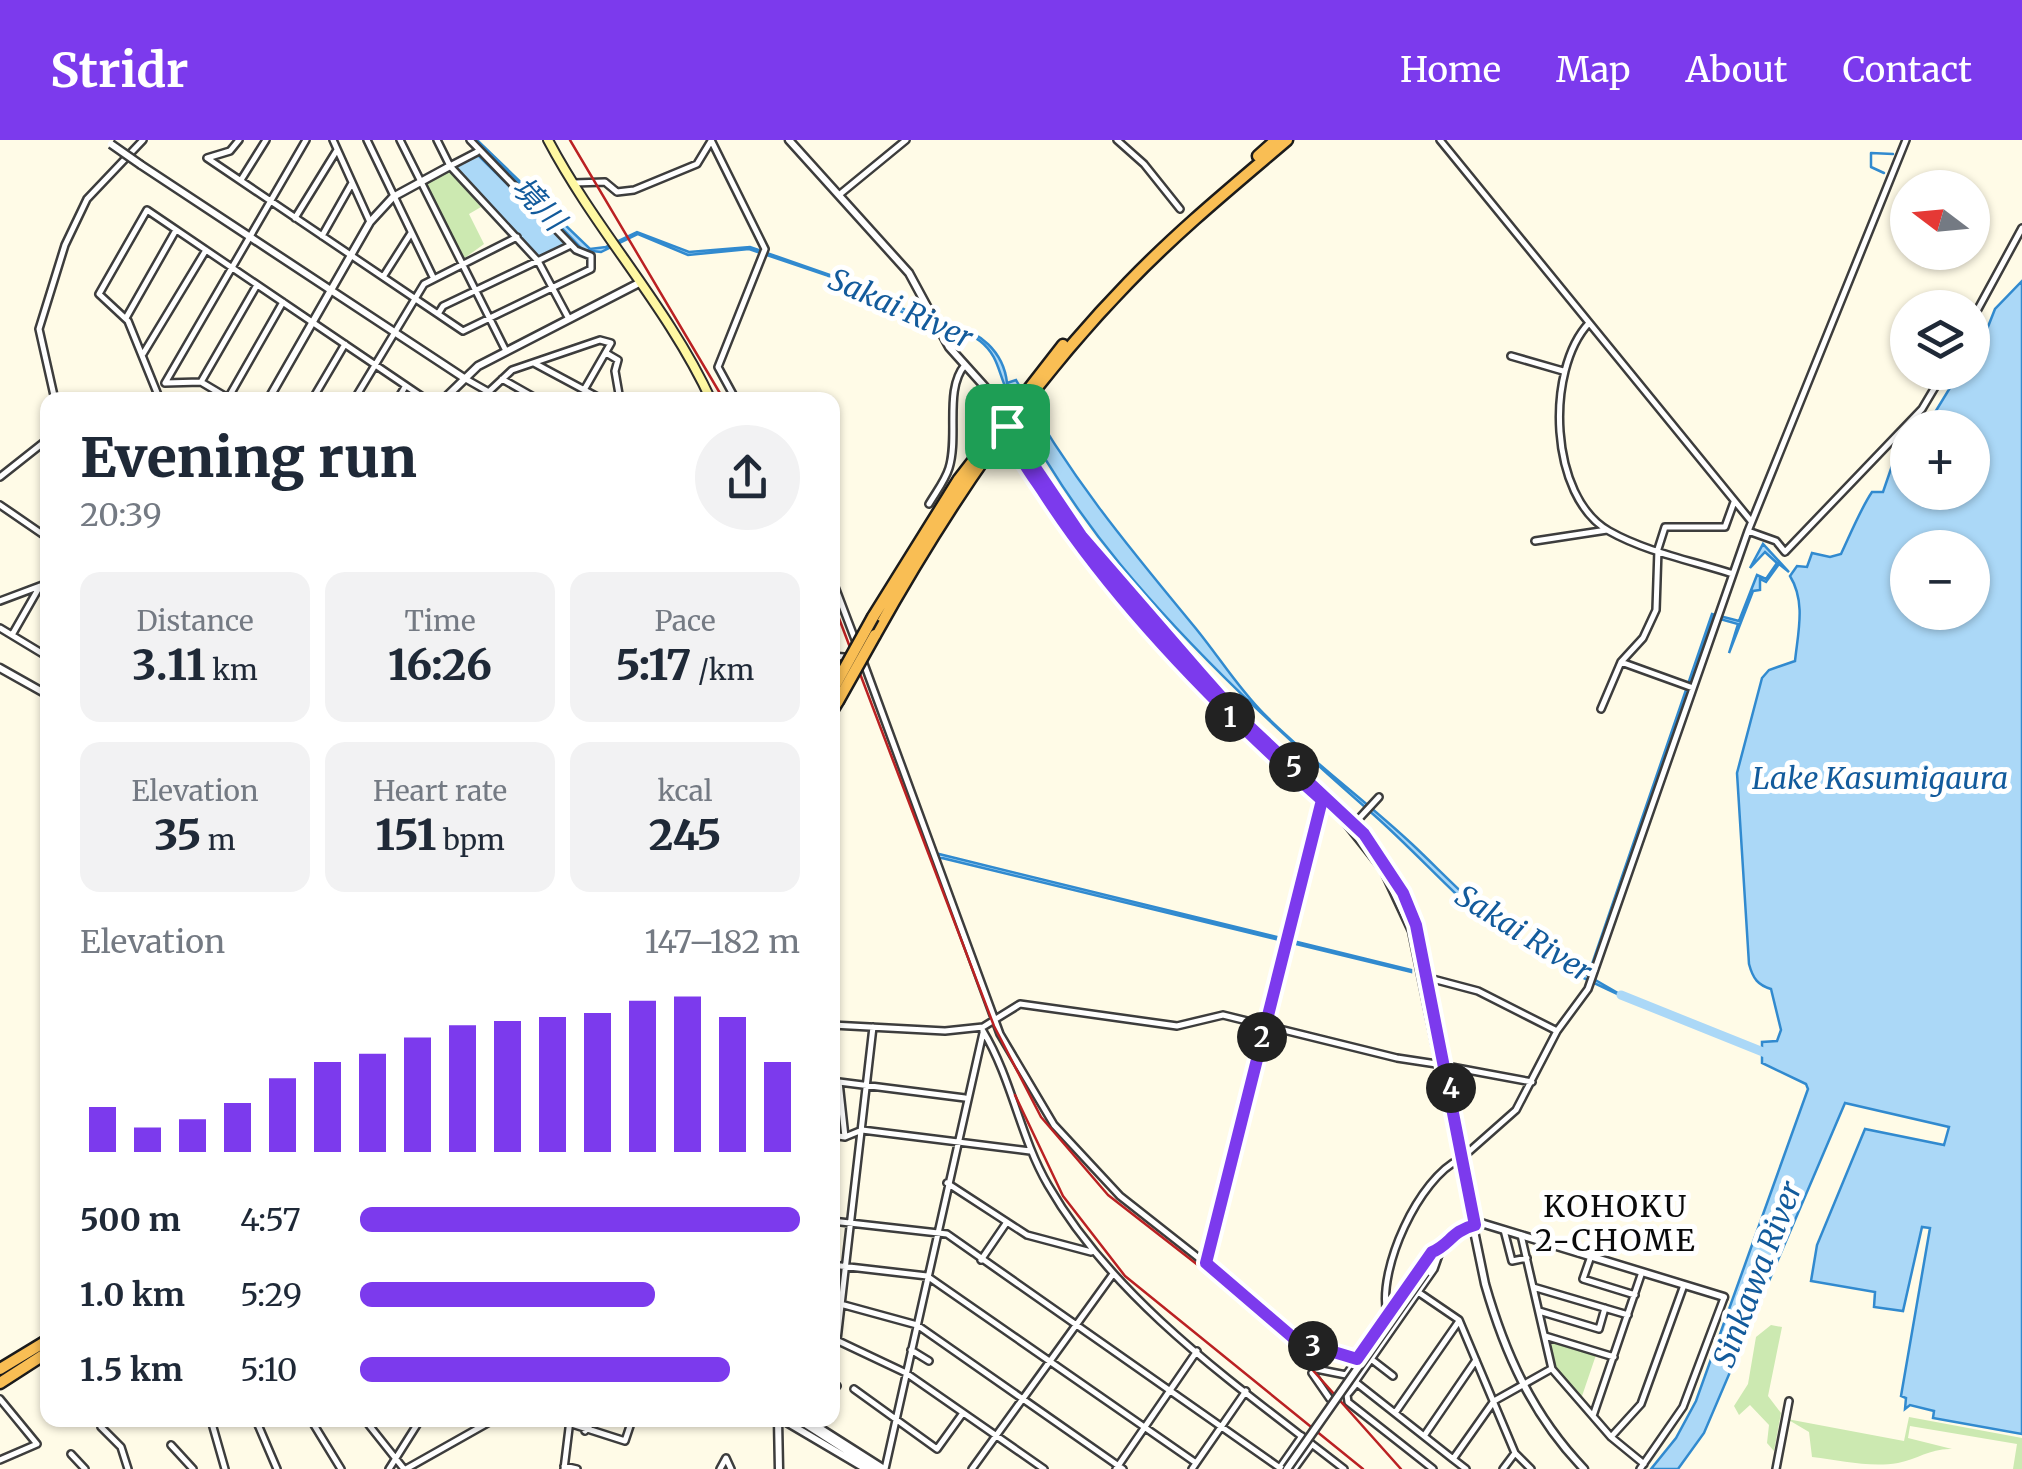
<!DOCTYPE html>
<html lang="en">
<head>
<meta charset="utf-8">
<style>
	:root { --surface:#fff; --page:#f2f2f3; --text:#1f2937; --muted:#747a83; --accent:#7c3aed }
	body { margin:0; font-family:Merriweather,"Noto Sans JP",serif; background:var(--page); color:var(--text); height:100vh; display:flex; flex-direction:column; font-size:38px; white-space:nowrap }
	* { box-sizing:border-box; margin:0 }
	p { font-size:32px; color:var(--muted) }
	.icon { flex:none; width:55px; height:55px; fill:none; stroke:currentColor; stroke-width:2; stroke-linecap:round; stroke-linejoin:round }
	.map { position:relative; flex:1; overflow:hidden }
	.drawer { position:absolute; left:40px; top:252px; width:800px; height:1035px; display:flex; flex-direction:column; background:var(--surface); border-radius:20px; box-shadow:0 2px 8px #0004 }
	.drawer>* { flex:none }
	.needle { width:65px; rotate:286deg }
	.buttons { position:absolute; left:1890px; top:30px; display:grid; gap:20px }
	.buttons a { display:grid; place-items:center; width:100px; height:100px; border-radius:50%; background:var(--surface); box-shadow:0 2px 8px #0004; font-size:50px }
	.pin { position:absolute; display:grid; place-items:center; width:85px; height:85px; color:#fff; margin:-42px; border-radius:20px; box-shadow:0 5px 15px #0006 }
	.km { position:absolute; width:50px; height:50px; margin:-25px; border-radius:50%; background:#222; color:#fff; font-size:28px; line-height:50px; text-align:center }
	.round { display:grid; place-items:center; flex:none; width:105px; height:105px; border-radius:52px; background:var(--page) }
	.overview { display:flex; align-items:center; justify-content:space-between; height:170px; padding:0 40px }
	h1 { font-size:55px; font-weight:800; line-height:75px }
	.figures { display:grid; grid-template-columns:repeat(3,1fr); gap:15px; height:170px; padding:10px 40px }
	.figures div { display:grid; align-content:center; border-radius:20px; background:var(--page); text-align:center }
	.figures b { font-size:42px; font-weight:800 }
	.figures small { font-size:28px; font-weight:400 }
	.figures p { font-size:28px }
	.chart { height:280px; padding:20px 40px }
	.chart p { display:flex; justify-content:space-between }
	.chart svg { width:100%; height:180px; margin-top:10px; stroke:var(--accent); stroke-width:6 }
	ul { padding:0 40px; list-style:none; font-size:32px }
	li { display:grid; grid-template-columns:160px 120px 1fr; align-items:center; height:75px }
	li i { height:25px; border-radius:12px; background:var(--accent) }
	header { display:flex; align-items:center; gap:60px; box-sizing:border-box; height:140px; padding:0 50px; background:var(--accent); color:#fff }
	header strong { font-size:48px }
	nav { display:flex; gap:55px; margin-inline-start:auto; font-size:35px }
	.map>svg:first-child { display:block }
	.green { fill:#cce9b1 }
	.water { fill:#abd8f7; stroke:#318acf; stroke-width:2.5; fill-rule:evenodd }
	.lines { fill:none; stroke-linecap:round; stroke-linejoin:round }
	.stream { stroke:#318acf; stroke-width:2.5 }
	.river { stroke:#abd8f7; stroke-width:9 }
	.minor-casing { stroke:#3d3d3d; stroke-width:10 }
	.tertiary-casing { stroke:#3d3d3d; stroke-width:11 }
	.secondary-casing { stroke:#2c2c2c; stroke-width:12 }
	.trunk-casing { stroke:#1b1b1b; stroke-width:15 }
	.minor { stroke:#fff; stroke-width:5 }
	.tertiary { stroke:#fff; stroke-width:6 }
	.secondary { stroke:#fff8a2; stroke-width:8 }
	.trunk { stroke:#f9be54; stroke-width:10 }
	.rail { stroke:#bb2123; stroke-width:2.5 }
	.tertiary-bridge-casing { stroke:#3d3d3d; stroke-width:11; stroke-linecap:butt }
	.trunk-bridge-casing { stroke:#1b1b1b; stroke-width:15; stroke-linecap:butt }
	.tertiary-bridge { stroke:#fff; stroke-width:6 }
	.trunk-bridge { stroke:#f9be54; stroke-width:10 }
	.route-casing { stroke:#fff; stroke-width:20 }
	.route { stroke:#7c3aed; stroke-width:12 }
	.labels { text-anchor:middle; dominant-baseline:central; stroke-width:10; stroke-linejoin:round; paint-order:stroke }
	.water-label { font-size:30px; font-style:italic; fill:#135b9c; stroke:#fff }
	.neighbourhood-label { font-size:30px; letter-spacing:2.5px; fill:#0a0a0a; stroke:#fff }
</style>
</head>
<body>
<header>
<strong>Stridr</strong>
<nav><a>Home</a><a>Map</a><a>About</a><a>Contact</a></nav>
</header>
<div class="map">
<svg width="2022" height="1329" viewBox="0 0 2022 1329">
	<rect width="100%" height="100%" fill="#fffbe7"/>
	<path class="green" d="M449 31 481 67 469 74 484 104 462 120 423 43Z
		M1771 1185 1782 1187 1768 1256 1781 1273 1774 1311 1767 1303 1769 1285 1750 1265 1739 1275 1734 1266 1748 1244 1756 1197Z
		M1551 1200 1596 1215 1581 1259 1554 1228Z
		M1909 1277 2022 1298V1329H2013L2017 1304 1910 1286 1908 1298 1952 1309C1931 1308 1918 1319 1898 1323 1869 1328 1841 1320 1812 1317L1809 1292 1787 1279 1904 1301Z"/>
	<path class="water" d="M477 0 590 109 606 107 637 92 689 112 750 107 844 140 949 191C979 186 1004 214 1007 243L1016 240C1069 335 1125 403 1193 485 1218 515 1237 547 1264 574 1311 621 1365 660 1413 705 1465 754 1516 815 1590 830L1712 474 1739 481 1757 435 1766 439 1777 423 1765 412 1750 428 1763 404 1789 432 1779 424 1766 442 1760 439V450L1753 451 1729 513 1738 484 1713 477 1599 811 1591 833 1578 830 1630 860C1577 835 1516 808 1472 769 1439 739 1408 705 1374 675 1284 596 1196 516 1120 424 1077 372 1039 313 1008 253 998 233 999 216 980 201 965 189 948 193 931 186L826 135 749 109 688 115 638 94 601 112 583 110Z
		M477 14 569 105 538 120 451 26Z
		M2022 141V1294L1933 1278 1934 1271 1910 1265 1905 1269 1906 1258 1901 1256 1930 1088 1922 1087 1903 1171 1874 1167 1875 1152 1811 1141 1817 1105 1865 989 1944 1005 1949 987 1845 963 1704 1293 1678 1329H1651L1676 1298 1696 1261 1808 949 1806 944 1762 923V902L1777 901 1781 890 1771 849C1758 845 1753 839 1749 824L1737 633 1762 538 1769 530 1795 521C1798 492 1806 462 1790 436L1797 426 1807 427 1812 413 1830 417 1841 414C1850 395 1861 368 1872 352H1883L1894 320 1907 307 1908 352H1972V288L1926 287 1959 233 1972 232 1973 210 1978 212 1995 169ZM1908 408H1972V472H1908Z
		M939 714 1411 830V832L938 717Z"/>
	<g class="lines">
		<path class="stream" d="M1884 33 1871 27V13L1893 14"/>
		<path class="river" d="M1621 855 1773 916"/>
		<defs>
			<path id="minor" d="M239 0 230 11 207 18 463 191 591 129V116L576 110 470 0
				M333 0 370 82
				M367 0 433 137
				M400 0 505 209
				M437 0 450 26 538 121 569 179
				M711 0 765 109 718 227 736 260
				M1117 0 1144 24 1180 69
				M1440 0 1751 381
				M450 26 477 12
				M241 40 266 0
				M574 43 605 42 617 52 634 50 697 24 711 1
				M839 55 906 0
				M295 78 337 10
				M322 96 352 43
				M383 137 411 93
				M438 174 443 166 571 105
				M126 178 176 90
				M1972 180 2022 88
				M1589 183C1545 230 1549 357 1609 391 1646 412 1693 421 1733 434
				M606 213 618 220 615 231 620 260
				M143 214 206 110
				M1511 216 1563 231
				M534 223 603 260
				M464 238 487 251
				M502 239 539 260
				M201 242 257 145
				M165 243 306 0
				M165 243 201 242 228 258
				M55 260 39 189 65 105 87 59 143 0
				M160 260 128 181 99 154 147 70 427 260
				M227 260 283 162
				M312 260 345 204
				M354 260 424 144 517 97
				M397 260 405 247
				M480 260 512 230 600 200 611 203 584 250
				M0 337 48 299
				M929 364C936 352 945 341 949 328 959 296 944 249 965 225
				M0 365 48 398
				M1748 391 1906 0
				M1535 401 1607 390
				M832 439 856 502
				M0 461 48 443
				M0 488 48 517
				M12 495 40 446
				M832 516 844 517
				M863 521 1000 894 1054 985 1120 1056 1266 1171 1297 1201 1357 1219
				M1621 522 1693 548
				M1601 569 1621 522 1643 498 1656 470 1658 409 1665 387H1725L1734 362
				M1355 683 1379 657
				M1429 838 1478 851 1557 891
				M832 885 945 891 983 887 1020 864 1177 886 1223 875 1397 918 1443 925
				M983 891C1012 939 1020 997 1048 1045 1116 1163 1238 1246 1344 1329
				M1446 926 1532 942
				M832 995 845 997 862 990 1030 1011
				M845 997 839 942 965 958
				M1464 1016 1516 970 1557 891 1588 849 1748 391 1776 401 1785 412 1922 269 1944 232
				M947 1043 1027 1095 1091 1112
				M832 1081 947 1094 1280 1328
				M1504 1090 1512 1121 1527 1118
				M1521 1095 1552 1229 1611 1297 1644 1324
				M1441 1109 1434 1129 1355 1242 1346 1235 1432 1112Z
				M1591 1116 1583 1139 1635 1155
				M981 1120 1007 1082
				M1206 1123 1322 660
				M832 1125 927 1136 1196 1323
				M1533 1147 1628 1175
				M1418 1152 1459 1180 1515 1313 1531 1329
				M844 1165 917 1185 1123 1329
				M1539 1171 1599 1189 1605 1168
				M1387 1174C1377 1129 1419 1038 1460 1019
				M1545 1196 1614 1217
				M832 1198 906 1233 1044 1329
				M837 1200 873 887
				M911 1210 929 1221
				M1371 1219 1393 1236
				M1316 1229 1346 1235
				M1312 1233 1330 1259
				M1357 1243 1347 1255 1348 1262 1433 1329
				M832 1244 837 1246
				M1358 1244 1453 1319
				M854 1249 937 1309 963 1273
				M0 1259 37 1304 0 1320
				M1395 1273 1459 1181
				M1593 1276 1642 1132
				M211 1280 225 1329
				M256 1280 277 1329
				M311 1280 341 1329
				M365 1280 404 1329
				M572 1284 625 1301 632 1280
				M101 1287 121 1307 128 1329
				M585 1291 595 1280
				M1424 1296 1476 1220
				M1611 1297 1641 1264 1684 1145
				M171 1305 193 1329
				M71 1314 85 1329
				M564 1326 577 1329
				M1281 1326 1302 1296
				M389 1329 420 1280
				M406 1329 493 1280
				M564 1329 570 1280
				M720 1329 726 1318 731 1329
				M885 1329 983 893
				M972 1329 1113 1134
				M1116 1329 1197 1211
				M1192 1329 1246 1251
				M1294 1329 1312 1304
				M1466 1329 1453 1319 1494 1261 1551 1229
				M1503 1329 1515 1313
				M1640 1329 1683 1267 1724 1158
				M1776 1329 1789 1261"/>
			<path id="tertiary" d="M789 0 909 133 949 207 985 247 1030 332 1075 397 1216 562 1344 680 1383 729 1412 791 1485 1144C1505 1214 1533 1276 1584 1329
				M141 25 464 238
				M268 260 370 82 393 57 450 26
				M443 260 478 226 639 143
				M1008 287 1082 397 1199 533 1253 590 1341 668 1384 722 1403 753 1423 811 1464 1019
				M0 528 48 555
				M1425 1132 1452 1093 1481 1083 1724 1157
				M778 1280 779 1329
				M783 1280 866 1329
				M799 1280 875 1329
				M807 1280 884 1329"/>
			<path id="secondary" d="M548 0C596 91 668 167 711 260"/>
			<path id="trunk" d="M1258 16 1276 0
				M873 477 959 339 1063 205
				M875 495C946 368 1026 248 1128 143 1178 91 1233 46 1287 0
				M832 571 838 561
				M0 1229 48 1200
				M0 1243 48 1212"/>
		</defs>
		<use href="#minor" class="minor-casing"/>
		<use href="#tertiary" class="tertiary-casing"/>
		<use href="#secondary" class="secondary-casing"/>
		<use href="#trunk" class="trunk-casing"/>
		<use href="#minor" class="minor"/>
		<use href="#tertiary" class="tertiary"/>
		<use href="#secondary" class="secondary"/>
		<use href="#trunk" class="trunk"/>
		<path class="rail" d="M570 0 724 260
			M832 460 994 886 1041 977 1108 1055 1244 1161 1285 1199 1401 1329
			M1015 955 1063 1056 1125 1136 1363 1329"/>
		<defs>
			<path id="tertiary-bridge" d="M111 4 141 25
				M1287 1329 1425 1132"/>
			<path id="trunk-bridge" d="M832 551 873 477
				M838 561 875 495"/>
		</defs>
		<use href="#tertiary-bridge" class="tertiary-bridge-casing"/>
		<use href="#trunk-bridge" class="trunk-bridge-casing"/>
		<use href="#tertiary-bridge" class="tertiary-bridge"/>
		<use href="#trunk-bridge" class="trunk-bridge"/>
	</g>
	<g class="lines">
		<defs>
			<path id="route" d="M1007 286 1082 397 1200 533 1238 576 1364 694 1403 753 1416 785 1475 1085C1451 1091 1450 1105 1432 1112L1357 1219 1297 1201 1206 1123 1322 660C1221 571 1117 466 1044 353 1030 332 1013 310 1007 286Z"/>
		</defs>
		<use href="#route" class="route-casing"/>
		<use href="#route" class="route"/>
	</g>
	<g class="labels">
		<g class="water-label">
			<text transform="translate(539 63) rotate(46)">境川</text>
			<text transform="translate(901 168) rotate(24)">Sakai River</text>
			<text x="1880" y="638">Lake Kasumigaura</text>
			<text transform="translate(1524 793) rotate(32)">Sakai River</text>
			<text transform="translate(1757 1134) rotate(-69)">Sinkawa River</text>
		</g>
		<g class="neighbourhood-label">
			<text x="1616" y="1066">KOHOKU<tspan x="1616" dy="34">2-CHOME</tspan></text>
		</g>
	</g>
</svg>
<div class="buttons">
<a><svg class="needle" viewBox="-14 -14 28 28"><path d="M0-13l5 13h-10z" fill="#e53935"/><path d="M0 13l5-13h-10z" fill="#747a83"/></svg></a>
<a><svg class="icon" aria-label="layers" viewBox="0 0 24 24"><path d="M12 4l9 5-9 5-9-5zM3 14l9 5 9-5"/></svg></a>
<a>+</a>
<a>−</a>
</div>
<div class="pin" style="left:1007px;top:286px;background:#1e9e55"><svg class="icon" aria-label="arrive" viewBox="0 0 24 24"><path d="M6 21V4h12l-3 4 3 4H6"/></svg></div>
<b class="km" style="left:1230px;top:577px">1</b>
<b class="km" style="left:1262px;top:897px">2</b>
<b class="km" style="left:1313px;top:1206px">3</b>
<b class="km" style="left:1451px;top:948px">4</b>
<b class="km" style="left:1294px;top:627px">5</b>
<section class="drawer">
<div class="overview"><div><h1>Evening run</h1><p>20:39</p></div><a class="round"><svg class="icon" aria-label="share" viewBox="0 0 24 24"><path d="M12 15V3M7 8l5-5 5 5M5 13v7h14v-7"/></svg></a></div>
<div class="figures">
<div><p>Distance</p><b>3.11<small> km</small></b></div>
<div><p>Time</p><b>16:26</b></div>
<div><p>Pace</p><b>5:17<small> /km</small></b></div>
</div>
<div class="figures">
<div><p>Elevation</p><b>35<small> m</small></b></div>
<div><p>Heart rate</p><b>151<small> bpm</small></b></div>
<div><p>kcal</p><b>245</b></div>
</div>
<div class="chart"><p><span>Elevation</span>147–182 m</p>
<svg viewBox="0 0 160 44" preserveAspectRatio="none"><path d="M5 44V33M15 44V38M25 44V36M35 44V32M45 44V26M55 44V22M65 44V20M75 44V16M85 44V13M95 44V12M105 44V11M115 44V10M125 44V7M135 44V6M145 44V11M155 44V22"/></svg>
</div>
<ul>
<li><b>500 m</b>4:57<i style="width:100%"></i></li>
<li><b>1.0 km</b>5:29<i style="width:67%"></i></li>
<li><b>1.5 km</b>5:10<i style="width:84%"></i></li>
</ul>
</section>
</div>
</body>
</html>
